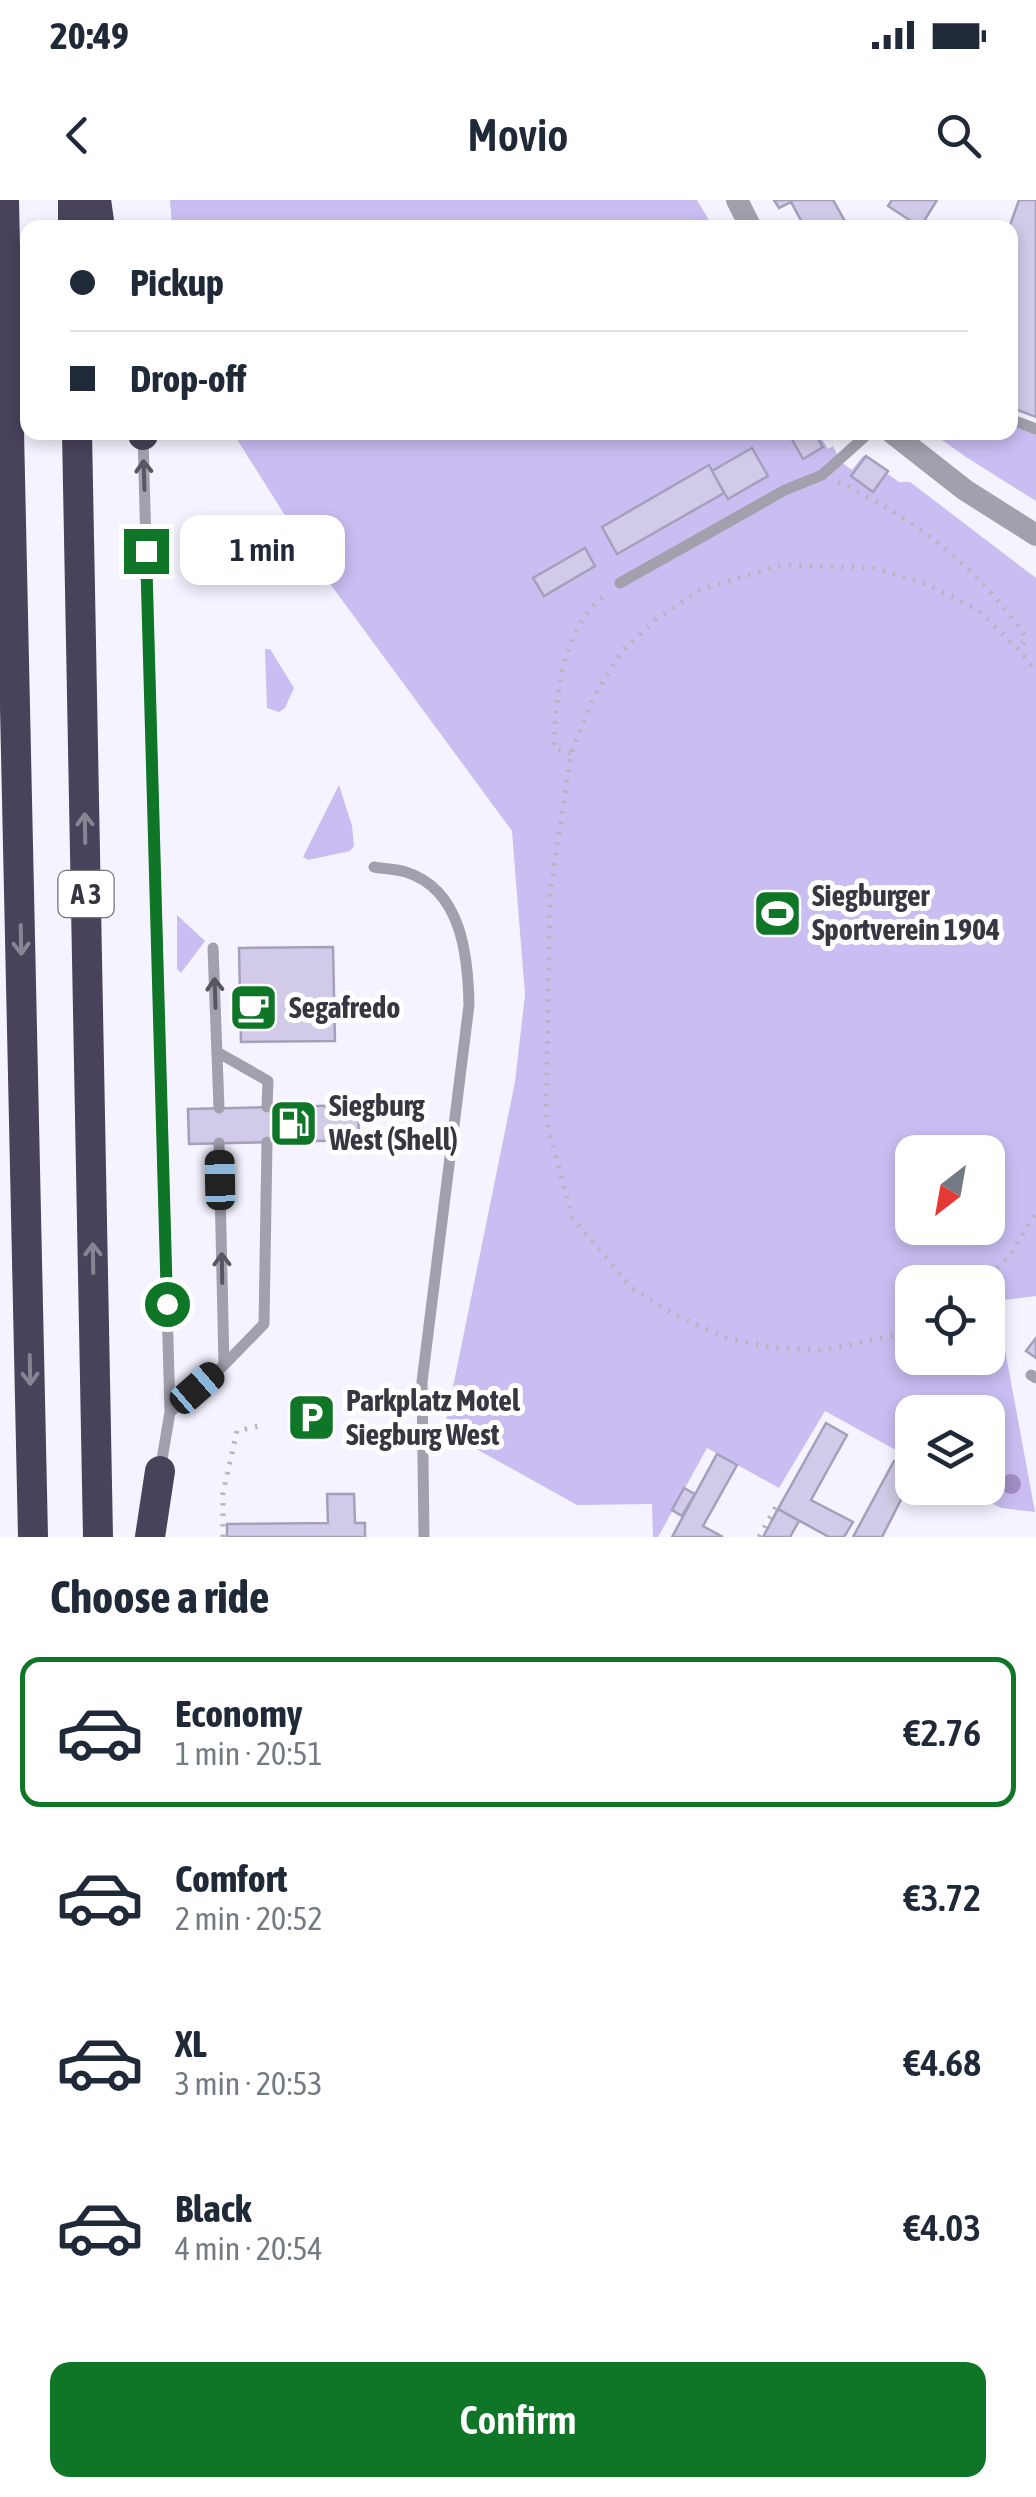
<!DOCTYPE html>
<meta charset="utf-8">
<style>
body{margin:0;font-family:"Asap Condensed",sans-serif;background:#f6f6f7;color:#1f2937;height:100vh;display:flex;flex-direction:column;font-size:38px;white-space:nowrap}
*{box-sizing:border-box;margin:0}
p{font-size:32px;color:#747a83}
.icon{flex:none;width:55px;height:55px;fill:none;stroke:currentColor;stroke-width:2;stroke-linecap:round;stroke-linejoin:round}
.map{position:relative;height:1337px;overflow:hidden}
.side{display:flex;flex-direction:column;background:#fff;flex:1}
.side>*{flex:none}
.hud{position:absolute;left:20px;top:20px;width:998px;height:220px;border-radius:20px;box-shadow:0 5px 15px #0003;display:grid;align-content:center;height:220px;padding:0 50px;background:#fff}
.needle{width:65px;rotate:211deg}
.controls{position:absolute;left:895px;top:935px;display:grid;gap:20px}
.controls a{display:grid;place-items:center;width:110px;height:110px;border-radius:20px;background:#fff;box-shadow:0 5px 15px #0003;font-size:50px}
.end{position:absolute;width:45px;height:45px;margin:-22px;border:12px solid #0f7527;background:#fff;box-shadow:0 0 0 5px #fff}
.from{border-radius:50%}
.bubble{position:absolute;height:70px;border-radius:20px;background:#fff;box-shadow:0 5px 15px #0003;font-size:32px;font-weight:600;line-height:70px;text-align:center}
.car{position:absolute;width:30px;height:60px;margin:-30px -15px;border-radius:12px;box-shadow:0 0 8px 2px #0007;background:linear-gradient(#222 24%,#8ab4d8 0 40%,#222 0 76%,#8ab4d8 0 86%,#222 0)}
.hud b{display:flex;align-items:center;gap:35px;height:95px;font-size:38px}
.hud b+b{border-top:2px solid #e0e1e3}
.hud i{width:25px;height:25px;background:#1f2937}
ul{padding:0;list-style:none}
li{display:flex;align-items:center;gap:30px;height:150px;margin:0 20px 15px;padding:0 30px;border:5px solid transparent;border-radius:20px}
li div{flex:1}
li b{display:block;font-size:38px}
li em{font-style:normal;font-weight:600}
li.active{border-color:#0f7527}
li>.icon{width:90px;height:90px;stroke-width:1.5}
h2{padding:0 50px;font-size:45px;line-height:120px}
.cta{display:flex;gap:20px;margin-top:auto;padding:20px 50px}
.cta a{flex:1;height:115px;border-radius:20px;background:#0f7527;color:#fff;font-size:40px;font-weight:600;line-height:115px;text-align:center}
.status{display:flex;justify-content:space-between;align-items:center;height:70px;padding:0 50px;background:#fff;direction:ltr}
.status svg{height:28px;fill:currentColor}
header{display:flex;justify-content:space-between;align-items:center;height:130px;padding:0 50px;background:#fff;font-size:45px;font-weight:600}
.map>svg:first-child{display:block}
.green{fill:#cabdf2;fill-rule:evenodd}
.building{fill:#d1cae8;stroke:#a59fbb;stroke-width:2.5}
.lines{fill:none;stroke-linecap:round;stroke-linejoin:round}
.path{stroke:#b7b5c0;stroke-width:5;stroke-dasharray:2.5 8;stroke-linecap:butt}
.service{stroke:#a3a0ad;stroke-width:11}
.minor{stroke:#a3a0ad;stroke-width:22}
.motorway{stroke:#48425b;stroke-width:30}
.tree{fill:#a08fc3}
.oneway{stroke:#595661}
.oneway2{stroke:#888494}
.route{stroke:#0f7527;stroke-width:12}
.labels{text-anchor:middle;stroke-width:10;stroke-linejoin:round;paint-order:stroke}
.shield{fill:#fff;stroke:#74727a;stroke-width:2.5}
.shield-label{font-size:28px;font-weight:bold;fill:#393641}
.poi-label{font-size:30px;font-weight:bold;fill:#393641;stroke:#fff;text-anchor:start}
</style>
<div class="status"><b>20:49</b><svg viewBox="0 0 49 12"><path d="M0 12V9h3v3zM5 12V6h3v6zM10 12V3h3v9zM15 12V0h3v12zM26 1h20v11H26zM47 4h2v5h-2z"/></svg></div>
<header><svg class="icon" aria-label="back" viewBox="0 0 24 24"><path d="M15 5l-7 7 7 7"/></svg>Movio<svg class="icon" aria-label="search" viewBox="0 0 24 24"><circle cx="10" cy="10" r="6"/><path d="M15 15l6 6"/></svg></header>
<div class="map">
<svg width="1036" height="1337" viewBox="0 0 1036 1337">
<rect width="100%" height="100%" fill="#f5f3ff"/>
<!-- green -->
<path class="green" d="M170,0H697L713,27H172Z
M1010,218L1036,227V301L966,257L932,233L1010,232Z
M233,233H818L828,249L833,246L841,262L852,270L863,256L899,282H910L1036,378V1096L996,1101L1035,1312L1001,1308L964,1288H988V1212H912V1259L825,1211L779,1288L707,1248L658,1337H653L652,1304L577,1305L444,1231L515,882L525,795L512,631L317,366ZM912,952H988V1028H912ZM912,1082H988V1158H912Z
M265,449H270L294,488L285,508L279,512L267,508Z
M339,585L352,626L354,646L350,651L308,660L303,657Z
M177,715L205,741L181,773L177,769Z"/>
<!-- building -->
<path class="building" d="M774,0H833L846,23L837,28H805L791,2L779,8Z
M892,0H937L921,26L924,28H906L911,21L888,6Z
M1019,0H1036V217L1010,207L1009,28Z
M791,232H814L823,247L803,259L789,234Z
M752,248L768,276L728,299L712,271Z
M866,256L888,271L873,292L851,276Z
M709,265L724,293L617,354L602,327Z
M585,348L595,366L544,396L533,378Z
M333,747L335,841L241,842L239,748Z
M358,905L359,940L189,944L188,909Z
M1036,1138V1158L1026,1151Z
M826,1223L847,1235L811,1300L853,1322L844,1337H829L778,1309Z
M717,1254L737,1265L703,1326L723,1337H672Z
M894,1261L912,1271V1278L882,1337H853Z
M684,1288L695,1294L682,1316L672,1310Z
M327,1294H354L355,1323H365V1337H227V1324L328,1323Z
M778,1309L799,1321L790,1337H763Z"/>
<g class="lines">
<!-- path -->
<path class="path" d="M838,282C913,316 979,369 1026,437L1020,451
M571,553L554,548C556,493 561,429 607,393
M981,1082L1009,1057L1036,1012
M912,1127L889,1137L823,1150L776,1148L729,1139L677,1116L632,1088L572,1018L546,919L550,694L571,553L593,499L620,453L655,420L700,390L781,365L874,368L929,385L979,411L1020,451L1036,472
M223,1337V1293L237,1231L263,1225
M759,1337L779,1301"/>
<!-- service -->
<path class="service" d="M1010,219L1036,229
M143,237L170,1212
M620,383L785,290L822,275L870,232
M374,667C384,669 396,669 406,672C462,690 468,756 469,805L422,1182L424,1337
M213,748L219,908
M217,852L268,881L267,907
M219,943L224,1165
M1031,1175L1036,1178
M160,1271L170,1212L224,1165L264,1124L267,942"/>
<!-- minor -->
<path class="minor" d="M737,0L751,28
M891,232L965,290L1036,335"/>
<!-- motorway -->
<path class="motorway" d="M4,0L33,1337
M73,0V28
M96,0L100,28
M77,232L98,1337
M142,232L143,235
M150,1337L160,1271"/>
</g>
<!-- trees -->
<circle class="tree" cx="1011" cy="1284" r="10"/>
<!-- one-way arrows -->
<defs><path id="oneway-shaft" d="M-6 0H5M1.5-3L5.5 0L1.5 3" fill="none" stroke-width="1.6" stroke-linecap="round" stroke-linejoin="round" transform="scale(2.5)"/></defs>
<g class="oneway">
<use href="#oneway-shaft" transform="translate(144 275) rotate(-92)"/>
<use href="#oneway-shaft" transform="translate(215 793) rotate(-92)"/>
<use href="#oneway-shaft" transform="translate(222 1068) rotate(-91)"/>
</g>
<g class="oneway2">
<use href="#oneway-shaft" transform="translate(85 628) rotate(-91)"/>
<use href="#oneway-shaft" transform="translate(21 740) rotate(89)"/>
<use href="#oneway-shaft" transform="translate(93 1058) rotate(-91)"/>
<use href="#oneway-shaft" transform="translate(30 1170) rotate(89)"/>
</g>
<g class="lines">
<!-- route -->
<path class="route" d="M146,351L167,1104"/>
</g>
<!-- icons -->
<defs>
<symbol id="stadium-square" viewBox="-11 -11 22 22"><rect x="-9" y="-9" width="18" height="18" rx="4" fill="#0f7527" stroke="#fff"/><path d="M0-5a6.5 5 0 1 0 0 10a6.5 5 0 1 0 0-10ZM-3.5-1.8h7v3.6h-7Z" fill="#fff"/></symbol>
<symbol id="cafe-square" viewBox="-11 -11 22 22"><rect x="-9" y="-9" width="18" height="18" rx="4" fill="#0f7527" stroke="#fff"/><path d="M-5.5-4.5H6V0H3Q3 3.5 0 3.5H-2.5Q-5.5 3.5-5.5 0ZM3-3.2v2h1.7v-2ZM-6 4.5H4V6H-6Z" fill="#fff"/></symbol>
<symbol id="fuel-square" viewBox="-11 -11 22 22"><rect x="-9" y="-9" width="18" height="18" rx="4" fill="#0f7527" stroke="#fff"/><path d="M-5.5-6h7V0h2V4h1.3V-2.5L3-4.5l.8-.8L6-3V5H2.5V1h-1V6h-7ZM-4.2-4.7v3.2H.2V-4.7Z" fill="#fff"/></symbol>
<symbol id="parking-square" viewBox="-11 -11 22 22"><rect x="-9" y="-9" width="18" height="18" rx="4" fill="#0f7527" stroke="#fff"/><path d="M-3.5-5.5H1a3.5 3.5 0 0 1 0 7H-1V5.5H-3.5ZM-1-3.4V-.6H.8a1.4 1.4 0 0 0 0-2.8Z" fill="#fff"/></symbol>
</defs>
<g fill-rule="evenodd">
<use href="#stadium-square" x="750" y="686" width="55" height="55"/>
<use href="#cafe-square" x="226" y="780" width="55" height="55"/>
<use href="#fuel-square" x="266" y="896" width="55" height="55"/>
<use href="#parking-square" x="284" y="1190" width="55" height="55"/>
</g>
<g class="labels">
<!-- shield labels -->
<rect class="shield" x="58.5" y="671" width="55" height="46" rx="8"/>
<g class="shield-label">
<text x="86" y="704">A 3</text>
</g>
<!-- poi labels -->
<g class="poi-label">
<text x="812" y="706">Siegburger<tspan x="812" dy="34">Sportverein 1904</tspan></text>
<text x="289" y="818">Segafredo</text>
<text x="329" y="916">Siegburg<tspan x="329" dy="34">West (Shell)</tspan></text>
<text x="346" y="1211">Parkplatz Motel<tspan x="346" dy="34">Siegburg West</tspan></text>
</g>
</g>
</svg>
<div class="controls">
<a><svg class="needle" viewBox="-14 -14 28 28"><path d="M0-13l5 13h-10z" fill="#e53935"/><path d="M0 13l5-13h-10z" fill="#747a83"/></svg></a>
<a><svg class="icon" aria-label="locate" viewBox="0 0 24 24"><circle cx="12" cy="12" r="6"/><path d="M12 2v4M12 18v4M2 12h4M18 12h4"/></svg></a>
<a><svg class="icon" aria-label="layers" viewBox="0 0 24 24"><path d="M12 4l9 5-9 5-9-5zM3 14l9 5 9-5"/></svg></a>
</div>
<i class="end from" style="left:167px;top:1104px"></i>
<i class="end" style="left:146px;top:351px"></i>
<div class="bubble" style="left:180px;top:315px;width:165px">1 min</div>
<i class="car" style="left:220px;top:980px;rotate:359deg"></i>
<i class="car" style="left:197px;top:1188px;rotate:49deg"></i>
<div class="hud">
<b><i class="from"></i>Pickup</b>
<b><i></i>Drop-off</b>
</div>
</div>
<section class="side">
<h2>Choose a ride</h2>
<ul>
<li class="active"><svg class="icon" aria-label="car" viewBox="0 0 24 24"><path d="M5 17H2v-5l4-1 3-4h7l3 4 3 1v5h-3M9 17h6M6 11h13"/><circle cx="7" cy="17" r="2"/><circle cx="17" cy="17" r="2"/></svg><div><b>Economy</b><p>1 min · 20:51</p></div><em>€2.76</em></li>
<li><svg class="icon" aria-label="car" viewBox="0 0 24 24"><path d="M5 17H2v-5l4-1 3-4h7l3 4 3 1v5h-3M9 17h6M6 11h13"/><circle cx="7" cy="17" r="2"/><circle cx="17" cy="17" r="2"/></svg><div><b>Comfort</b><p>2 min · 20:52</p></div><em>€3.72</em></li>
<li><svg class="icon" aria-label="car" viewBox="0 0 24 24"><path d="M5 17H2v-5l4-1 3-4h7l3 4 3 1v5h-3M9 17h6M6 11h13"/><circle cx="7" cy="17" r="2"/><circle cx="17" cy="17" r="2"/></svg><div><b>XL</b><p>3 min · 20:53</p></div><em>€4.68</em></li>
<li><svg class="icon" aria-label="car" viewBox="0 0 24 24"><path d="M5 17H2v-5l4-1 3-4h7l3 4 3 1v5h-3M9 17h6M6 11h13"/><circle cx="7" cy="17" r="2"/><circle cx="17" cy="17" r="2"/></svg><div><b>Black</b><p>4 min · 20:54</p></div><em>€4.03</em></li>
</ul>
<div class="cta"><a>Confirm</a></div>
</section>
